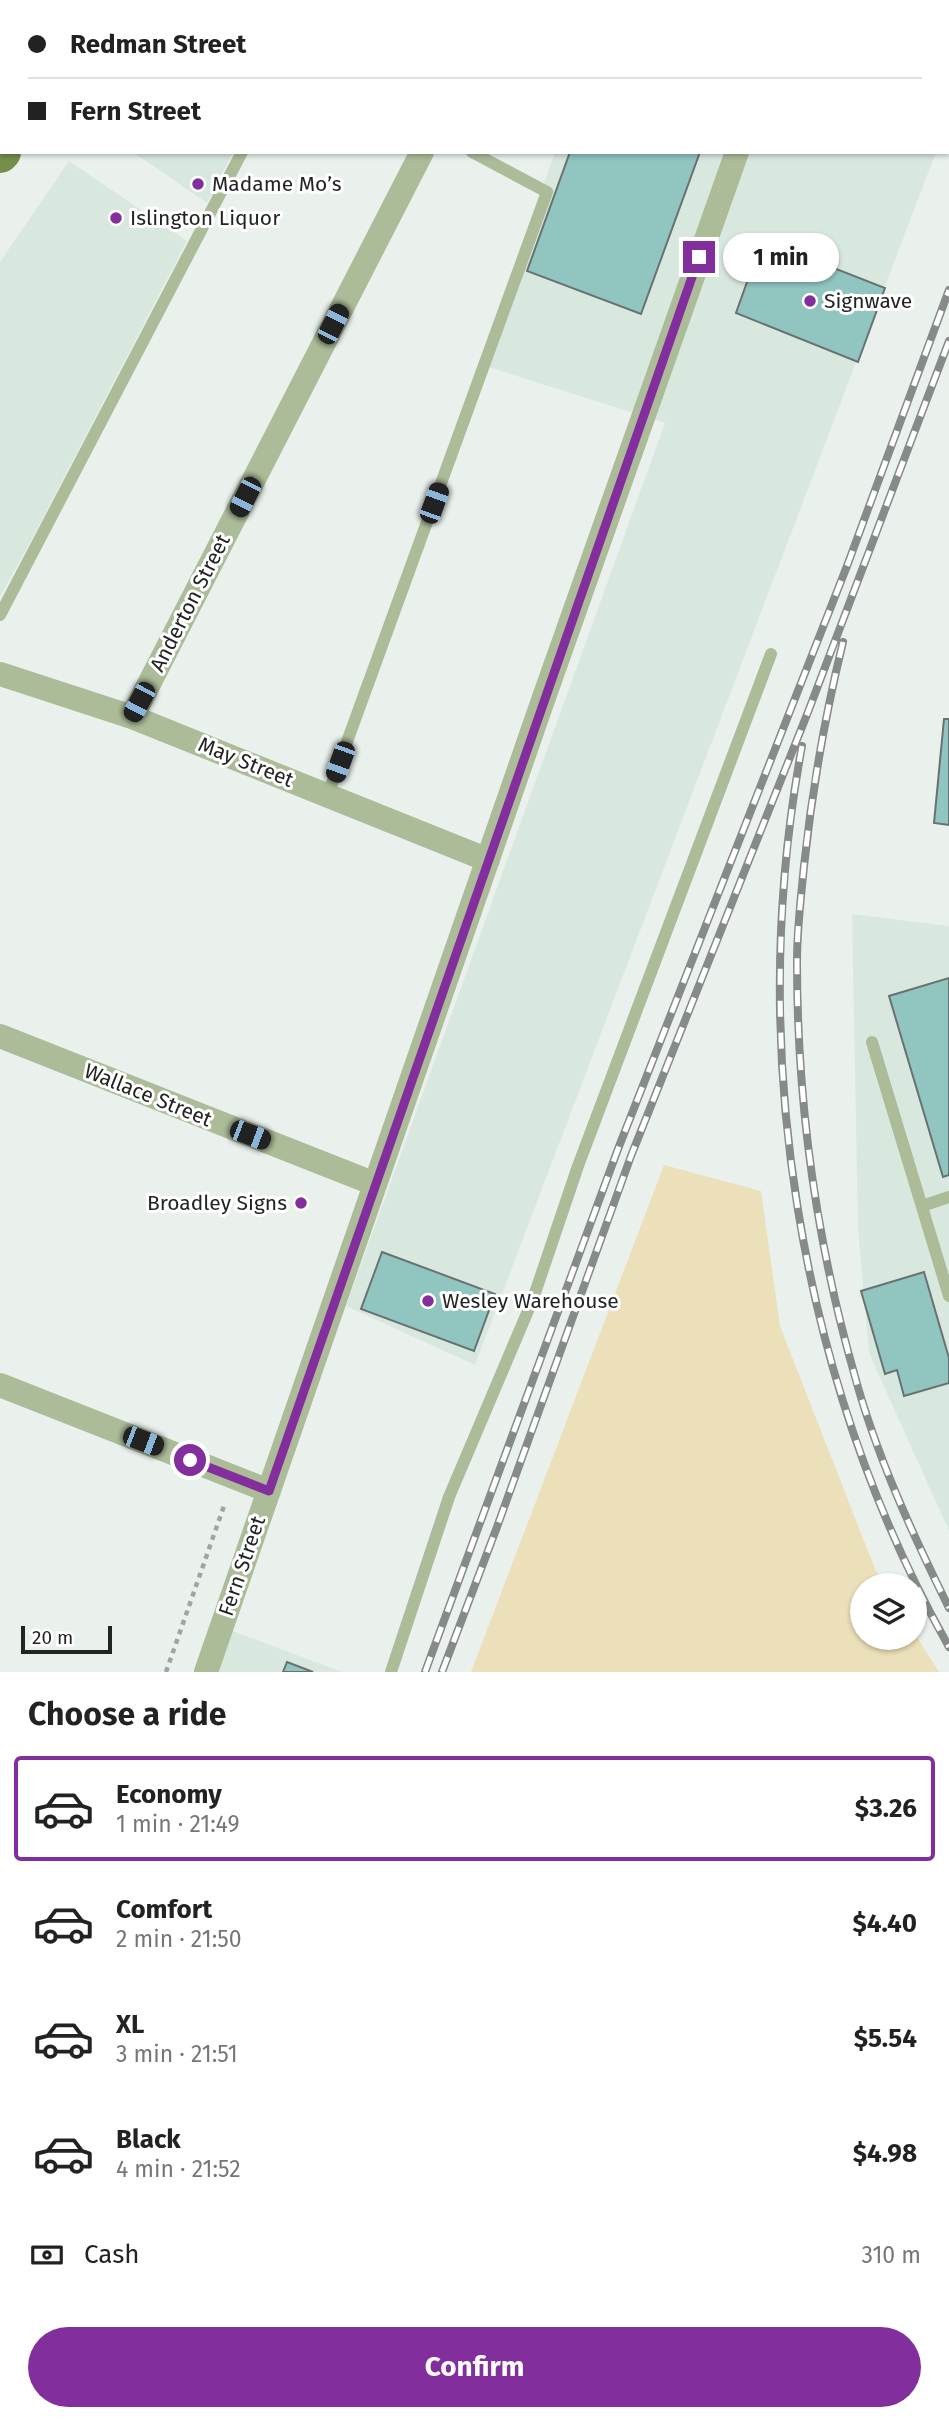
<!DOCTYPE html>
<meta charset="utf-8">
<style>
body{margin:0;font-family:"Fira Sans",sans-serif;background:#f2f2f2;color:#222;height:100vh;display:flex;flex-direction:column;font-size:26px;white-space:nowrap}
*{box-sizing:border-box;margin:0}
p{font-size:23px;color:#767676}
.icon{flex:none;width:38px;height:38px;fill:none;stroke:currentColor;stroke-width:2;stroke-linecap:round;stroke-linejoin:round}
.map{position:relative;height:1672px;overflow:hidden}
.side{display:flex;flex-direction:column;background:#fff;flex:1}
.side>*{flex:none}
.top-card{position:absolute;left:0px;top:0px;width:950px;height:154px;box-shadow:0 2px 5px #0004;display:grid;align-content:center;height:154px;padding:0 28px;background:#fff}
.buttons{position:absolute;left:850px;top:1573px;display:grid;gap:14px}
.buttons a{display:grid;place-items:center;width:77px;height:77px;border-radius:50%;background:#fff;box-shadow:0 2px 5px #0004;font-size:35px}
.scale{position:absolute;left:21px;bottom:18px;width:91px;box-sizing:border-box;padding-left:7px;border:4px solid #222423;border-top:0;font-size:19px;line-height:24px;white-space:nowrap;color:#222423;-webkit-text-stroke:5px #fff;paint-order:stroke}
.end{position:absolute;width:32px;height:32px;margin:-16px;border:9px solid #822e9c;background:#fff;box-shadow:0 0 0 4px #fff}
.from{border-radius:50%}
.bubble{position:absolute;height:49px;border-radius:24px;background:#fff;box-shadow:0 2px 5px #0004;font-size:23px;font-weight:700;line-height:49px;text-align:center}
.car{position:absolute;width:21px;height:42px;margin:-21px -10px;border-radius:9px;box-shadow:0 0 5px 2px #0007;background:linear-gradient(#222 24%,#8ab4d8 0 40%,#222 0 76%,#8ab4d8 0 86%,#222 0)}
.top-card b{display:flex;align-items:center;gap:24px;height:66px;font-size:26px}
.top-card b+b{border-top:2px solid #e0e0e0}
.top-card i{width:18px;height:18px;background:#222}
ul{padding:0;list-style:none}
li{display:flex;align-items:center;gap:21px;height:105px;margin:0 14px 10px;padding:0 14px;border:4px solid transparent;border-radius:7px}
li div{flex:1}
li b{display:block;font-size:26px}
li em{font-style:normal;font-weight:700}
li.current{border-color:#822e9c}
li>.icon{width:63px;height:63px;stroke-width:1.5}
h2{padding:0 28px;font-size:32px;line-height:84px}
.pay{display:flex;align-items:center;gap:18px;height:77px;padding:0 28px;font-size:26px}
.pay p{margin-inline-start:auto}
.primary-button{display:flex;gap:14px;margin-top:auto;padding:14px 28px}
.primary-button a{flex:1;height:80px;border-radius:42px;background:#822e9c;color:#fff;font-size:28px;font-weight:700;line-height:80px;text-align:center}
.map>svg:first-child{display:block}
.built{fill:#d9e8df}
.green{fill:#ebe0b9}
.building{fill:#90c5c0;stroke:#6a7171;stroke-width:2}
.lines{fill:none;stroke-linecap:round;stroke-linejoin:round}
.path{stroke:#a0a5a2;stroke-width:4.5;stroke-dasharray:5 5;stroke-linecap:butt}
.lane{stroke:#acbb98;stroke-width:12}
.street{stroke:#acbb98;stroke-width:24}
.primary{stroke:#758e4b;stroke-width:38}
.rail-casing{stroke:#868a88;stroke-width:8}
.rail{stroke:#fff;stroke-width:5;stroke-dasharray:16;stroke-linecap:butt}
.route{stroke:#822e9c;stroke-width:9}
.poi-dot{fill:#822e9c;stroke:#fff;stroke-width:2.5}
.labels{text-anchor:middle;stroke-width:6;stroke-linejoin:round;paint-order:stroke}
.poi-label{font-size:21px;fill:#222423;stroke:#fff;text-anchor:start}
.street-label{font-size:21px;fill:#222423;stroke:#fff}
</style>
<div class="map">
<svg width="949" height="1672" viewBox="0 0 949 1672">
<rect width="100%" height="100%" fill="#eaf1ed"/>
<!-- built -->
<path class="built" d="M133,152H233L207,203Z
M555,152H936L475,1365L346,1306L665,423L479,364Z
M69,161L187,241L33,537L0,597V262Z
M852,914L949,926V1531L869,1353L858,1229Z
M230,1630L342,1672H214Z"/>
<!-- green -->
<path class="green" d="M664,1165L761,1191L780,1326L875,1569L885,1585L863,1586V1638H915V1634L939,1672H471Z"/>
<!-- building -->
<path class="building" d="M846,0H949V90L948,2H845Z
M570,152H700L641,314L527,271Z
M762,240L885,288L858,362L736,313Z
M944,719H949V825L934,823Z
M949,978V1175L943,1177L889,996Z
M382,1252L495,1294L474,1351L361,1309Z
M924,1272L949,1358V1383L904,1396L897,1370L885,1374L861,1291Z
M287,1662L313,1672H283Z"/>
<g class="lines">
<!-- path -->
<path class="path" d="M166,1672L225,1503"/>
<!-- lane -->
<path class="lane" d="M0,615L242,152
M328,794L547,192L472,152
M872,1042L949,1296
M922,1206L949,1197
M391,1672L449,1497L533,1299L578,1166L771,654"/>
<!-- street -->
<path class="street" d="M453,0L458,2
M792,2V0
M0,674L132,717L488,860
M132,717L422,152
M0,1036L375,1184
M0,1385L269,1491
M206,1672L542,703L737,152"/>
<!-- primary -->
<path class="primary" d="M104,2L106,0
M0,154L2,152"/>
<defs>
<path id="rail" d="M843,642C825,716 812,790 804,866C801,897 797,929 797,961C797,1100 816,1240 854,1373C876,1455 912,1533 949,1608
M802,746C746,1048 798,1379 949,1647
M425,1672L618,1149L847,566L949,290
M442,1672L497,1527L631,1156L808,712L949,341"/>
</defs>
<!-- rail casing -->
<use href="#rail" class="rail-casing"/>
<!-- rail -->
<use href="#rail" class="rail"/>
</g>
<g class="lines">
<!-- route -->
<path class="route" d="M190,1460L269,1491L699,257"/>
</g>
<!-- markers -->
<g class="poi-dot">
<circle cx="198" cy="184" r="7"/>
<circle cx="116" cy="218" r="7"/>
<circle cx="810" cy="301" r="7"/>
<circle cx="301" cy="1203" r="7"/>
<circle cx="428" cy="1301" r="7"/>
</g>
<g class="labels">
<!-- poi labels -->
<g class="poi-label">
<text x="212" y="191">Madame Mo’s</text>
<text x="130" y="225">Islington Liquor</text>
<text x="824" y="308">Signwave</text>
<text x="287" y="1210" text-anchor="end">Broadley Signs</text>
<text x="442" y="1308">Wesley Warehouse</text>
</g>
<!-- street labels -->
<g class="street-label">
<text transform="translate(190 603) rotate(-63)" y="7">Anderton Street</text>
<text transform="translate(246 762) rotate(22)" y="7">May Street</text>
<text transform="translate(148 1095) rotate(22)" y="7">Wallace Street</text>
<text transform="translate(242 1566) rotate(-71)" y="7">Fern Street</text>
</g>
</g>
</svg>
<div class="buttons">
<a><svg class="icon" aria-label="layers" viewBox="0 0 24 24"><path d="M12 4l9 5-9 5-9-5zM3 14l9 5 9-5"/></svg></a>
</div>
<div class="scale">20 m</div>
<i class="end from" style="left:190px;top:1460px"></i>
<i class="end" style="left:699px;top:257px"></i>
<div class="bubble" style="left:723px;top:233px;width:116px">1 min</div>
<i class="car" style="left:333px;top:324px;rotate:27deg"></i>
<i class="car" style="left:245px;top:497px;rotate:207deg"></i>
<i class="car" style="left:434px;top:503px;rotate:20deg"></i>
<i class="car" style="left:139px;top:702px;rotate:208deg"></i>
<i class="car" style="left:340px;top:762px;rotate:200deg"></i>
<i class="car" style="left:250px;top:1135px;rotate:111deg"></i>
<i class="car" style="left:143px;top:1441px;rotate:111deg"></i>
<div class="top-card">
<b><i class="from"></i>Redman Street</b>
<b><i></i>Fern Street</b>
</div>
</div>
<section class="side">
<h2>Choose a ride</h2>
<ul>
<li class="current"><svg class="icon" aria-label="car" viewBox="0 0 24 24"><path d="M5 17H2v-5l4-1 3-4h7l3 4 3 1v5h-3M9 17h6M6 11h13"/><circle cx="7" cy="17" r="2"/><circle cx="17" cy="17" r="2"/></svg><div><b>Economy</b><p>1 min · 21:49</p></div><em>$3.26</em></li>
<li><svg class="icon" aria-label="car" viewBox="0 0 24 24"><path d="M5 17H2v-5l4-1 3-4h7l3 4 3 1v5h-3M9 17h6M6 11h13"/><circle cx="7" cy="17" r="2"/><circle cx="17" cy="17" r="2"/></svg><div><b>Comfort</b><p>2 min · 21:50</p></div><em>$4.40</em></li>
<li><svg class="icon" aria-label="car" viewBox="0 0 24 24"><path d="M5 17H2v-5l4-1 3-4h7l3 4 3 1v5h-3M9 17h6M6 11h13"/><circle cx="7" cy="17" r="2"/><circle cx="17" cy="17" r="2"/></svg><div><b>XL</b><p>3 min · 21:51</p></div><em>$5.54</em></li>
<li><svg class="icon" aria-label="car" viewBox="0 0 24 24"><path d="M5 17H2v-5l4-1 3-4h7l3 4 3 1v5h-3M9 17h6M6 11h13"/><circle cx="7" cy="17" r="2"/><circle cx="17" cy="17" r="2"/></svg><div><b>Black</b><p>4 min · 21:52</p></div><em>$4.98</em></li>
</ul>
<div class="pay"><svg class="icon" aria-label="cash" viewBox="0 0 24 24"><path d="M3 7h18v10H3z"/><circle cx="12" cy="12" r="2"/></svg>Cash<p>310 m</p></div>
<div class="primary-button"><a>Confirm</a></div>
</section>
